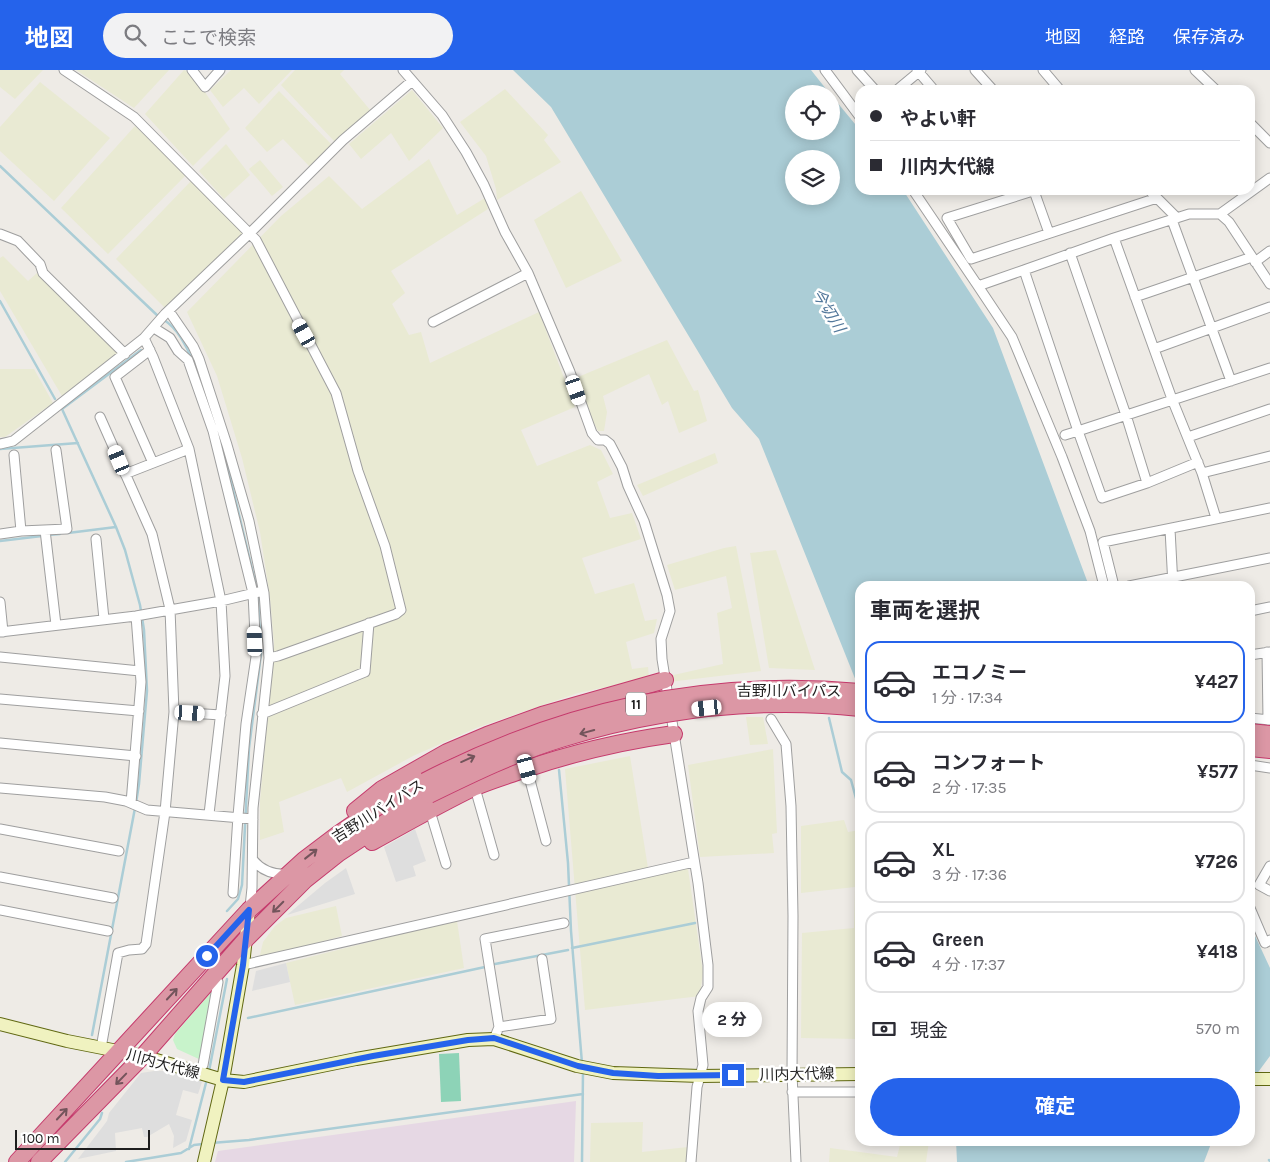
<!DOCTYPE html>
<html lang="ja">
<meta charset="utf-8">
<style>
body{margin:0;font-family:Karla,"Noto Sans JP",sans-serif;background:#f2f2f3;color:#2b2b33;height:100vh;display:flex;flex-direction:column;font-size:19px;white-space:nowrap}
*{box-sizing:border-box;margin:0}
p{font-size:16px;color:#7c7c81}
.icon{flex:none;width:28px;height:28px;fill:none;stroke:currentColor;stroke-width:2;stroke-linecap:round;stroke-linejoin:round}
.map{position:relative;flex:1;overflow:hidden}
.drawer{position:absolute;left:855px;top:511px;width:400px;height:565px;display:flex;flex-direction:column;background:#fff;border-radius:15px;box-shadow:0 2px 12px #0003}
.drawer>*{flex:none}
.hud{position:absolute;left:855px;top:15px;width:400px;height:110px;border-radius:15px;box-shadow:0 2px 12px #0003;display:grid;align-content:center;height:110px;padding:0 15px;background:#fff}
.controls{position:absolute;left:785px;top:15px;display:grid;gap:10px}
.controls a{display:grid;place-items:center;width:55px;height:55px;border-radius:50%;background:#fff;box-shadow:0 2px 12px #0003;font-size:25px}
.scale{position:absolute;left:15px;bottom:12px;width:135px;box-sizing:border-box;padding-left:5px;border:2px solid #1e1e1e;border-top:0;font-size:14px;line-height:18px;white-space:nowrap;color:#1e1e1e;-webkit-text-stroke:4px #fff;paint-order:stroke}
.end{position:absolute;width:22px;height:22px;margin:-11px;border:6px solid #2563eb;background:#fff;box-shadow:0 0 0 2px #fff}
.from{border-radius:50%}
.bubble{position:absolute;height:35px;border-radius:18px;background:#fff;box-shadow:0 2px 12px #0003;font-size:16px;font-weight:700;line-height:35px;text-align:center}
.car{position:absolute;width:15px;height:30px;margin:-15px -8px;border-radius:6px;box-shadow:0 0 4px 1px #0007;background:linear-gradient(#fff 24%,#345 0 40%,#fff 0 76%,#345 0 86%,#fff 0)}
.hud b{display:flex;align-items:center;gap:18px;height:48px;font-size:19px}
.hud b+b{border-top:1px solid #e1e1e2}
.hud i{width:12px;height:12px;background:#2b2b33}
ul{padding:0;list-style:none}
li{display:flex;align-items:center;gap:15px;height:82px;margin:0 10px 8px;padding:0 5px;border:2px solid #e1e1e2;border-radius:15px}
li div{flex:1}
li b{display:block;font-size:19px}
li em{font-style:normal;font-weight:700}
li.on{border-color:#2563eb}
li>.icon{width:45px;height:45px;stroke-width:1.5}
h2{padding:0 15px;font-size:22px;line-height:60px}
.pay{display:flex;align-items:center;gap:12px;height:55px;padding:0 15px;font-size:19px}
.pay p{margin-inline-start:auto}
.action{display:flex;gap:10px;margin-top:auto;padding:10px 15px}
.action a{flex:1;height:58px;border-radius:30px;background:#2563eb;color:#fff;font-size:20px;font-weight:700;line-height:58px;text-align:center}
header{display:flex;align-items:center;gap:30px;box-sizing:border-box;height:70px;padding:0 25px;background:#2563eb;color:#fff}
header strong{font-size:24px}
nav{display:flex;gap:28px;margin-inline-start:auto;font-size:18px}
.search{width:350px;height:45px;background:#f2f2f3;display:flex;align-items:center;gap:12px;box-sizing:border-box;padding:0 18px;border-radius:28px;color:#7c7c81;font-size:19px}
.map>svg:first-child{display:block}
.industrial{fill:#e6d8e4}
.farmland{fill:#e9ead3}
.park{fill:#c8f3cb}
.pitch{fill:#8dd3b7}
.parking{fill:#dedede}
.water{fill:#abcdd6;fill-rule:evenodd}
.lines{fill:none;stroke-linecap:round;stroke-linejoin:round}
.stream{stroke:#abcdd6;stroke-width:2.5}
.street-casing{stroke:#9f9f9f;stroke-width:11}
.secondary-casing{stroke:#606812;stroke-width:14}
.highway-casing{stroke:#c53a6c;stroke-width:18}
.street{stroke:#fff;stroke-width:9}
.secondary{stroke:#f0f2c0;stroke-width:12}
.highway{stroke:#dc97a5;stroke-width:16}
.highway-bridge-casing{stroke:#c53a6c;stroke-width:18;stroke-linecap:butt}
.highway-bridge{stroke:#dc97a5;stroke-width:16}
.oneway{stroke:#73545b}
.route{stroke:#2563eb;stroke-width:6}
.labels{text-anchor:middle;stroke-width:5;stroke-linejoin:round;paint-order:stroke}
.shield{fill:#fff;stroke:#626262;stroke-width:1}
.shield-label{font-size:14px;font-weight:bold;fill:#1e1e1e}
.street-label{font-size:15px;fill:#1e1e1e;stroke:#fff}
.water-label{font-size:16px;font-style:italic;fill:#53789b;stroke:#fff}
</style>
<header>
<strong>地図</strong>
<div class="search"><svg class="icon" aria-label="search" viewBox="0 0 24 24"><circle cx="10" cy="10" r="6"/><path d="M15 15l6 6"/></svg>ここで検索</div>
<nav><a>地図</a><a>経路</a><a>保存済み</a></nav>
</header>
<div class="map">
<svg width="1270" height="1092" viewBox="0 0 1270 1092">
<rect width="100%" height="100%" fill="#eeebe6"/>
<!-- industrial -->
<path class="industrial" d="M576,1031L574,1092H215L218,1081Z"/>
<!-- farmland -->
<path class="farmland" d="M0,0H43L15,29L0,17Z
M76,0H169L134,38Z
M184,0L192,3L230,59L193,96L145,44Z
M231,0H292L259,34L244,18L223,37L210,20Z
M295,0H344L340,4L371,41L335,72L281,15Z
M40,12L110,68L54,131L0,81V57Z
M505,19L548,65L544,70L561,92L497,130L496,119L486,86L460,52Z
M412,20L443,58L409,91L391,63L361,89L349,74Z
M279,21L333,76L310,97L283,69L267,82L245,58Z
M135,56L187,104L108,184L61,138Z
M226,74L250,105L224,129L199,101Z
M429,89L457,145L485,128L488,139L391,201L405,223L392,234L409,265L421,262L430,293L539,242L575,337L521,360L537,396L590,375L601,380L613,404L597,412L610,448L632,443L641,469L582,488L595,524L634,513L645,551L657,549L654,563L626,572L632,599L648,597L649,608L578,623L476,658L413,686L347,722L341,708L279,732L284,762L260,770V731L274,574L270,528L260,462L242,388L217,306L187,242L281,146L329,106L362,139Z
M260,90L283,117L272,126L249,99Z
M191,111L244,163L166,239L116,189Z
M581,121L622,191L566,218L534,150Z
M3,186L28,211L37,203L119,283L62,326L0,221V188Z
M667,270L694,321L698,320L707,351L679,363L668,331L662,335L649,304L603,326L607,342L604,361H598L592,349L578,307Z
M0,299H34L53,333L5,367H0Z
M715,383L718,393L643,426L637,415Z
M736,476L761,601L669,612V606L723,594L717,543L732,538L726,506L675,520L667,495L724,478Z
M776,480L815,600L769,598L750,483Z
M746,647H763L768,674L750,675Z
M773,679L777,763L772,764L774,783L700,787L688,695Z
M630,686L648,798L687,792L703,902L700,926L585,940L565,699Z
M844,750L848,762L860,760V969L801,968L802,863L854,858L855,817L801,823V756Z
M336,836L342,866L259,889L263,872L275,856L286,848Z
M457,851L464,898L295,935L286,893L417,860Z
M643,1052L642,1082L688,1077V1092H590L591,1053Z
M901,1071H929L926,1092H829L830,1078L897,1087Z"/>
<!-- park -->
<path class="park" d="M214,919L201,990L177,979L173,970L175,964Z"/>
<!-- pitch -->
<path class="pitch" d="M459,983L461,1031L441,1032L439,984Z"/>
<!-- parking -->
<path class="parking" d="M415,759L426,791L413,796L416,806L396,812L384,777Z
M346,798L355,824L287,845L325,813Z
M286,893L290,912L252,921L256,901Z
M154,1001H169L201,1010L202,1012L198,1024L183,1020L176,1045L192,1050L186,1071L173,1078L174,1066L169,1054L147,1067H144L142,1058L115,1063L116,1081L78,1089L107,1051L109,1043L141,1003Z"/>
<!-- water -->
<path class="water" d="M513,0H811L830,24H794V61H831V25L860,60V120H903L993,258L1089,516H860V621L759,369L732,338L551,37ZM794,89H831V126H794Z
M1250,855L1270,898V986L1250,1013Z
M956,1071H1212L1204,1092H957Z"/>
<g class="lines">
<!-- stream -->
<path class="stream" d="M0,96L159,247
M0,231L55,329
M164,250C177,258 187,276 192,290
M219,366L225,386L257,520
M0,379L78,373
M68,463L116,457
M48,465L60,464
M0,471L42,466
M829,648L842,702L851,710L860,743
M559,700L568,793L571,861L582,993
M136,733L139,714L147,621L144,560L140,535L125,480L116,457L62,339L141,280
M227,841L238,829L242,815L249,678L261,584L258,526
M572,878L695,853
M495,894L568,880
M248,948L485,897
M92,965L135,738
M209,1001L227,909
M211,1073L249,1070L583,1024
M189,1079L207,1009
M1269,1090L1270,1091
M65,1092L100,1049L102,1043
M126,1092L181,1083L194,1075L203,1074
M582,1092L583,1001"/>
<defs>
<path id="street" d="M64,0L134,47L256,170L336,323L358,401L385,476L401,540L396,544L278,586L269,588
M192,0L205,17L220,0
M403,0L442,45L466,82L484,115L505,162L528,203L570,302L592,363L598,370H605L610,374L622,397L628,416L644,451L667,525L670,541L661,569L662,589L698,813L708,895V917L701,928L698,941L703,995L697,1017L691,1092
M825,0L860,47
M857,0L875,20
M917,0L934,20
M975,0L993,20
M1043,0L1060,20
M1195,0L1216,20
M897,20L921,0
M1250,53L1270,73
M913,120L978,216L1024,200
M1036,120L947,148L971,189L1157,128
M1149,120L1177,148
M1034,121L1049,163
M1220,144L1270,108
M1172,150L1231,311
M0,164L18,171L40,194L43,203L125,284
M1114,168L1172,329L1202,403L1216,448
M1070,183L1126,345L1147,413
M1255,192L1270,181
M1270,214L1229,152L1220,144H1189L1114,168L1024,200L1078,361L1270,298
M978,216L1012,267L1062,387L1090,461L1104,516
M1135,227L1252,187
M169,241L193,276L199,289L227,375L249,451L264,523L269,588L253,738L252,818L250,837
M433,252L528,203
M154,258L170,268L178,281L188,290L213,361L253,523L256,587L246,654L238,746L233,823
M144,268L153,287L189,379L221,531L225,606L209,744
M1154,279L1270,237
M150,280L115,307L153,393
M100,347L152,464L170,539L174,642
M1065,365L1078,361L1102,428L1147,413L1198,392
M1188,367L1270,339
M0,374L13,371L144,268L165,244L250,163L343,70L412,11
M14,385L21,461
M1202,403L1270,386
M125,404L189,379
M1170,459L1173,516
M45,460L56,555
M0,464L21,461L67,459L56,380
M96,469L104,549
M1114,516L1103,472L1270,438
M1129,516L1270,488
M0,532L3,562
M1250,541L1270,537
M0,562L136,546L221,531L259,522
M1267,582L1268,650
M1250,585L1270,582
M0,587L140,601
M0,629L139,641
M262,644L365,602L369,553
M1250,648L1270,650
M771,649L786,674L791,736L793,846L792,1004L796,1092
M0,673L136,686
M1250,695L1270,698
M527,699L546,771
M0,718L105,727L126,731L147,740L253,749
M475,718L494,785
M131,733L141,612L136,546
M430,741L446,794
M0,759L119,781
M253,790C262,801 273,805 288,804
M1270,796L1259,815L1270,821
M0,807L113,828
M1250,838L1265,873L1270,870
M0,840L108,861
M243,895L694,792
M499,957L551,949L542,889
M494,969L499,957L485,869L564,853
M101,978L118,883L129,880L142,879L146,874L165,742L174,642L221,645
M203,995L218,912
M792,1022H860"/>
<path id="secondary" d="M0,954L67,971L143,986L223,1010L244,1012L356,989L468,970L494,969L577,996L613,1003L700,1006L860,1004
M1250,1009H1270
M204,1092L223,1010L243,895L249,840"/>
<path id="highway" d="M1250,662L1270,664
M1250,678L1270,680
M355,741L382,719L447,682L487,665L542,645L665,610
M372,772C405,754 438,735 473,718C489,711 506,706 523,700C572,683 623,671 674,664
M17,1092L249,840L304,790L337,765L376,738L425,711
M39,1092L143,986L246,869L305,810L339,783L395,746L429,725"/>
</defs>
<!-- street casing -->
<use href="#street" class="street-casing"/>
<!-- secondary casing -->
<use href="#secondary" class="secondary-casing"/>
<!-- highway casing -->
<use href="#highway" class="highway-casing"/>
<!-- street -->
<use href="#street" class="street"/>
<!-- secondary -->
<use href="#secondary" class="secondary"/>
<!-- highway -->
<use href="#highway" class="highway"/>
<defs>
<path id="highway-bridge" d="M425,711C564,640 703,608 860,622
M429,725C472,704 515,683 561,669C658,639 759,627 860,638"/>
</defs>
<!-- highway-bridge casing -->
<use href="#highway-bridge" class="highway-bridge-casing"/>
<!-- highway-bridge -->
<use href="#highway-bridge" class="highway-bridge"/>
</g>
<!-- one-way arrows -->
<defs><path id="oneway-shaft" d="M-6 0H5M1.5-3L5.5 0L1.5 3" fill="none" stroke-width="1.6" stroke-linecap="round" stroke-linejoin="round" transform="scale(1.25)"/></defs>
<g class="oneway">
<use href="#oneway-shaft" transform="translate(587 662) rotate(165)"/>
<use href="#oneway-shaft" transform="translate(468 689) rotate(-24)"/>
<use href="#oneway-shaft" transform="translate(311 784) rotate(-38)"/>
<use href="#oneway-shaft" transform="translate(278 837) rotate(135)"/>
<use href="#oneway-shaft" transform="translate(172 924) rotate(-47)"/>
<use href="#oneway-shaft" transform="translate(121 1009) rotate(134)"/>
<use href="#oneway-shaft" transform="translate(62 1044) rotate(-47)"/>
</g>
<g class="lines">
<!-- route -->
<path class="route" d="M207,886L249,840L243,895L223,1010L244,1012L373,986L468,970L494,968L578,996L613,1003L658,1006L733,1005"/>
</g>
<g class="labels">
<!-- shield labels -->
<rect class="shield" x="626" y="622.5" width="20" height="23" rx="4"/>
<g class="shield-label">
<text x="636" y="639">11</text>
</g>
<!-- street labels -->
<g class="street-label">
<text x="789" y="626">吉野川バイパス</text>
<text transform="translate(378 741) rotate(-32)" y="5">吉野川バイパス</text>
<text transform="translate(163 994) rotate(15)" y="5">川内大代線</text>
<text transform="translate(797 1004) rotate(-1)" y="5">川内大代線</text>
</g>
<!-- water labels -->
<g class="water-label">
<text transform="translate(829 240) rotate(59)" y="6">今切川</text>
</g>
</g>
</svg>
<div class="controls">
<a><svg class="icon" aria-label="locate" viewBox="0 0 24 24"><circle cx="12" cy="12" r="6"/><path d="M12 2v4M12 18v4M2 12h4M18 12h4"/></svg></a>
<a><svg class="icon" aria-label="layers" viewBox="0 0 24 24"><path d="M12 4l9 5-9 5-9-5zM3 14l9 5 9-5"/></svg></a>
</div>
<div class="scale">100 m</div>
<i class="end from" style="left:207px;top:886px"></i>
<i class="end" style="left:733px;top:1005px"></i>
<div class="bubble" style="left:702px;top:932px;width:60px">2 分</div>
<i class="car" style="left:304px;top:263px;rotate:331deg"></i>
<i class="car" style="left:576px;top:320px;rotate:161deg"></i>
<i class="car" style="left:119px;top:390px;rotate:337deg"></i>
<i class="car" style="left:255px;top:571px;rotate:358deg"></i>
<i class="car" style="left:707px;top:638px;rotate:264deg"></i>
<i class="car" style="left:190px;top:643px;rotate:93deg"></i>
<i class="car" style="left:527px;top:699px;rotate:165deg"></i>
<div class="hud">
<b><i class="from"></i>やよい軒</b>
<b><i></i>川内大代線</b>
</div>
<section class="drawer">
<h2>車両を選択</h2>
<ul>
<li class="on"><svg class="icon" aria-label="car" viewBox="0 0 24 24"><path d="M5 17H2v-5l4-1 3-4h7l3 4 3 1v5h-3M9 17h6M6 11h13"/><circle cx="7" cy="17" r="2"/><circle cx="17" cy="17" r="2"/></svg><div><b>エコノミー</b><p>1 分 · 17:34</p></div><em>¥427</em></li>
<li><svg class="icon" aria-label="car" viewBox="0 0 24 24"><path d="M5 17H2v-5l4-1 3-4h7l3 4 3 1v5h-3M9 17h6M6 11h13"/><circle cx="7" cy="17" r="2"/><circle cx="17" cy="17" r="2"/></svg><div><b>コンフォート</b><p>2 分 · 17:35</p></div><em>¥577</em></li>
<li><svg class="icon" aria-label="car" viewBox="0 0 24 24"><path d="M5 17H2v-5l4-1 3-4h7l3 4 3 1v5h-3M9 17h6M6 11h13"/><circle cx="7" cy="17" r="2"/><circle cx="17" cy="17" r="2"/></svg><div><b>XL</b><p>3 分 · 17:36</p></div><em>¥726</em></li>
<li><svg class="icon" aria-label="car" viewBox="0 0 24 24"><path d="M5 17H2v-5l4-1 3-4h7l3 4 3 1v5h-3M9 17h6M6 11h13"/><circle cx="7" cy="17" r="2"/><circle cx="17" cy="17" r="2"/></svg><div><b>Green</b><p>4 分 · 17:37</p></div><em>¥418</em></li>
</ul>
<div class="pay"><svg class="icon" aria-label="cash" viewBox="0 0 24 24"><path d="M3 7h18v10H3z"/><circle cx="12" cy="12" r="2"/></svg>現金<p>570 m</p></div>
<div class="action"><a>確定</a></div>
</section>
</div>
